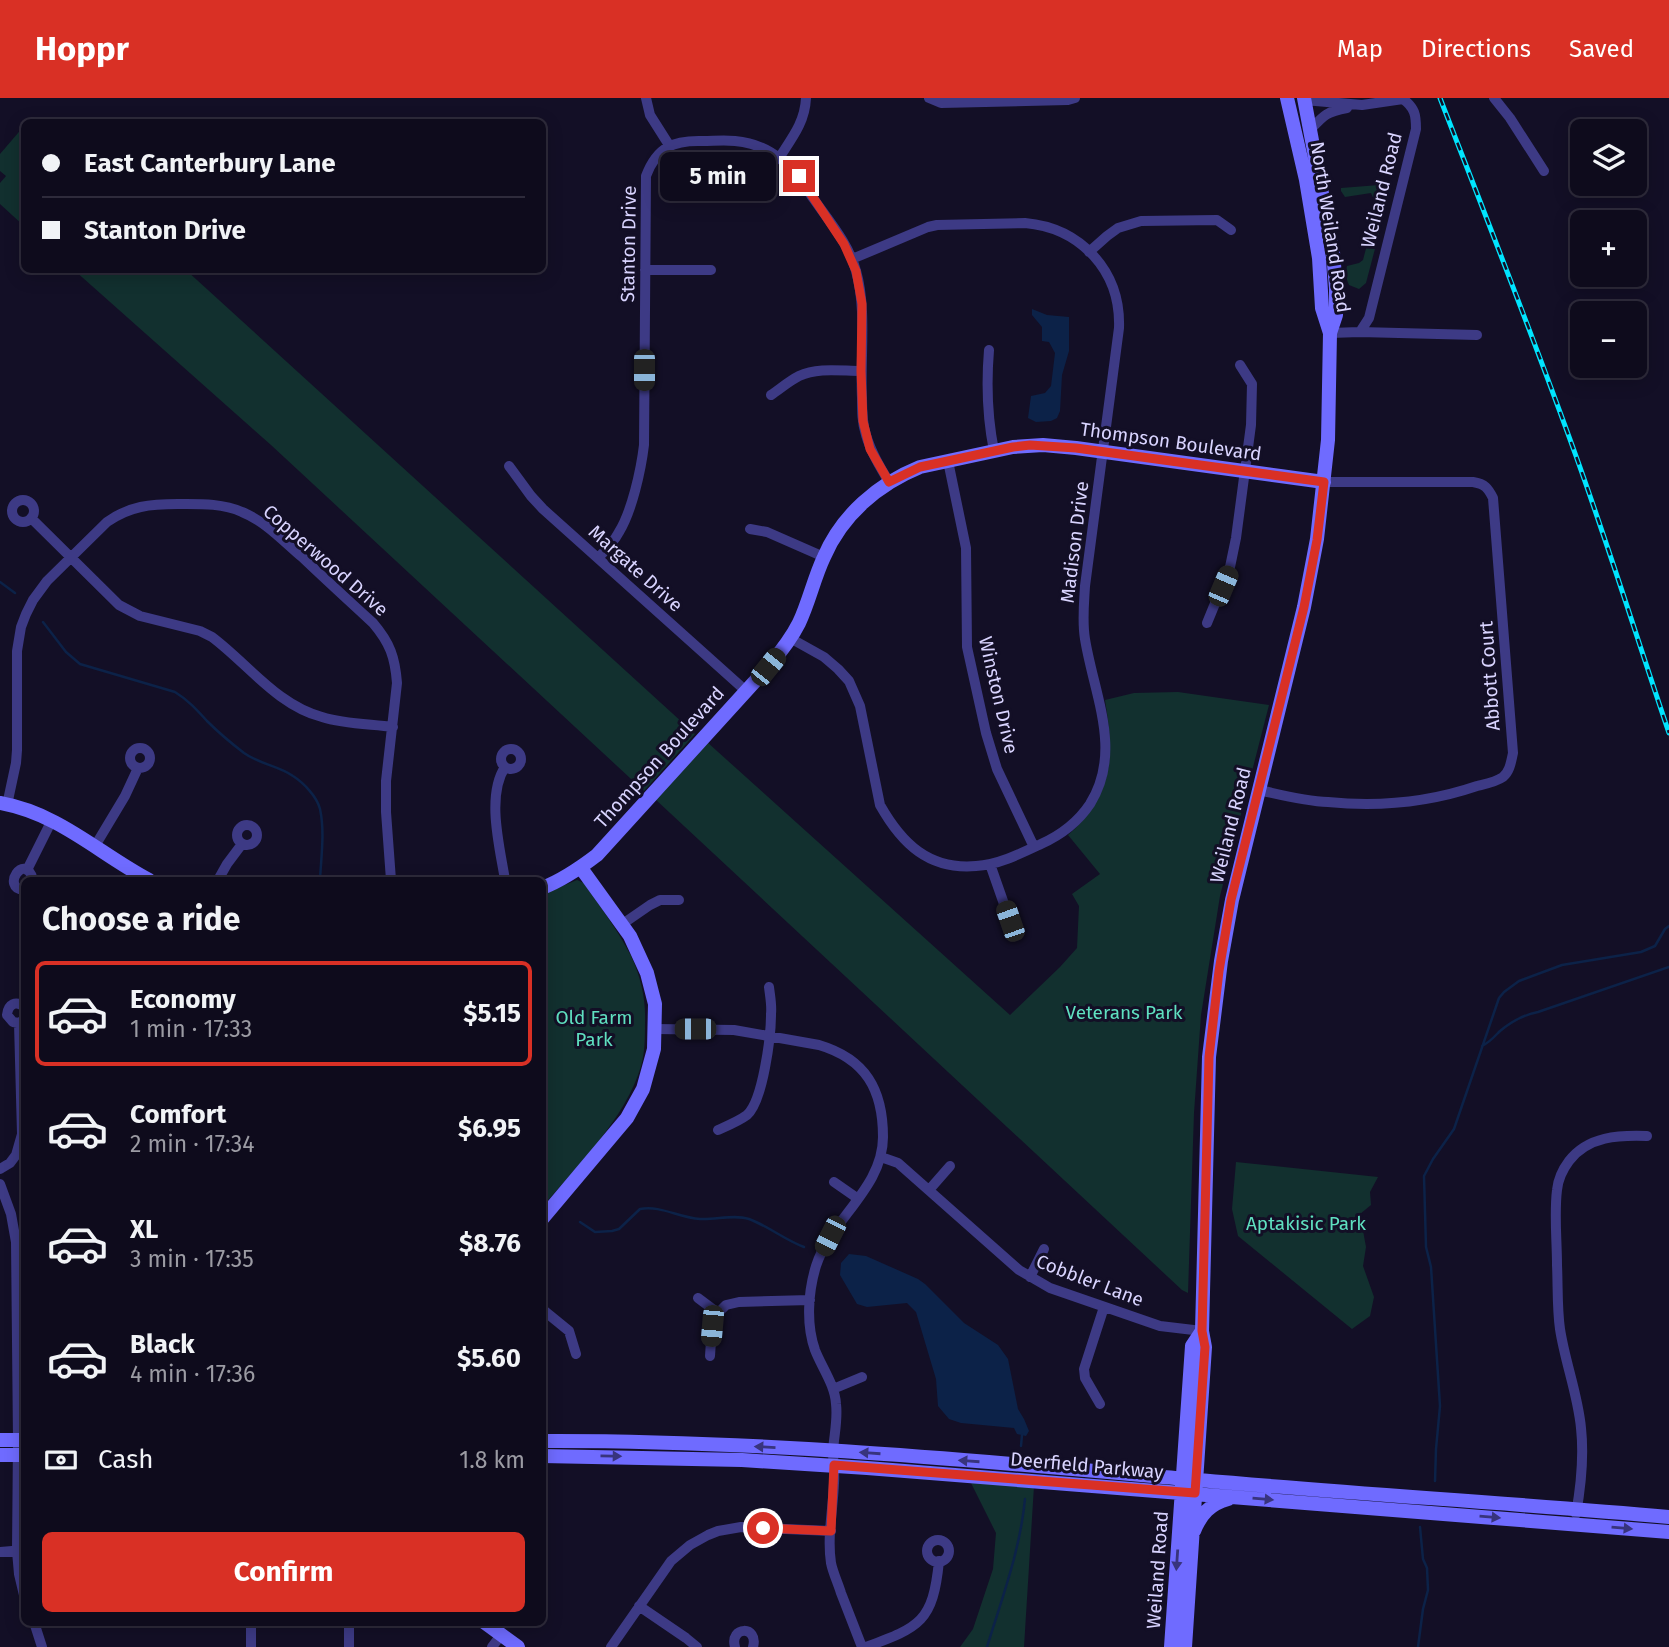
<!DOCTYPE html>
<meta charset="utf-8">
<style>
body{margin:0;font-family:"Fira Sans",sans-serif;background:#1c1929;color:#f1f3f6;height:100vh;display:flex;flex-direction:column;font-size:26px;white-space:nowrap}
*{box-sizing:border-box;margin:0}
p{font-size:23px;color:#9b9ba3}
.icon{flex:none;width:38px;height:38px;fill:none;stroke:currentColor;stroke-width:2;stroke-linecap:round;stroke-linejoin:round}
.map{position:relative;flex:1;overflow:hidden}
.side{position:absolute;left:21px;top:779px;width:525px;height:749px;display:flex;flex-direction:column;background:#0e0b1c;border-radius:10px;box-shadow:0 4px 18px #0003,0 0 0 2px #2e2b3b}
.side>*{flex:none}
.hud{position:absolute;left:21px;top:21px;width:525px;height:154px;border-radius:10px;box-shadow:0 4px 18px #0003,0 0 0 2px #2e2b3b;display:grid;align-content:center;height:154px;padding:0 21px;background:#0e0b1c}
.tools{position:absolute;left:1570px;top:21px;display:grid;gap:14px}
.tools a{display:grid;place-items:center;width:77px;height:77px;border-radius:10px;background:#0e0b1c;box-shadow:0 4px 18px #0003,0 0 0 2px #2e2b3b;font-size:35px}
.end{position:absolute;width:32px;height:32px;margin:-16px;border:9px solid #d93025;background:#fff;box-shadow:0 0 0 4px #fff}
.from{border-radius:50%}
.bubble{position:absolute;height:49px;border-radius:10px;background:#0e0b1c;box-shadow:0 4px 18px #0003,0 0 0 2px #2e2b3b;font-size:23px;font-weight:700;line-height:49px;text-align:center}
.car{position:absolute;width:21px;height:42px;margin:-21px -10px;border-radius:9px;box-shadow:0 0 5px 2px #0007;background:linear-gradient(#222 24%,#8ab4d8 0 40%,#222 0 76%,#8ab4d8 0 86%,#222 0)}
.hud b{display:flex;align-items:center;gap:24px;height:66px;font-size:26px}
.hud b+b{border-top:2px solid #2e2b3b}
.hud i{width:18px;height:18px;background:#f1f3f6}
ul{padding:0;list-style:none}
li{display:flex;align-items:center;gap:21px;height:105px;margin:0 14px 10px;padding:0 7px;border:4px solid transparent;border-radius:10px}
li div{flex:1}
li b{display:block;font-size:26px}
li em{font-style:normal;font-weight:700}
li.selected{border-color:#d93025}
li>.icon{width:63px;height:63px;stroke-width:1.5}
h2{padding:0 21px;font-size:32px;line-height:84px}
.pay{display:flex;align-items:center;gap:18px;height:77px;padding:0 21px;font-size:26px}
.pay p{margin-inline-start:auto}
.primary-button{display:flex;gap:14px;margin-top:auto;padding:14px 21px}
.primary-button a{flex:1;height:80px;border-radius:10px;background:#d93025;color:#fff;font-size:28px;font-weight:700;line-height:80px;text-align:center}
header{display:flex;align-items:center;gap:42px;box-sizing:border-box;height:98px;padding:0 35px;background:#d93025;color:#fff}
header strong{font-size:33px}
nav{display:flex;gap:38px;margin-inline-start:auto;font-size:24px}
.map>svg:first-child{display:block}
.green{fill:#12302f}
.water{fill:#0c2248}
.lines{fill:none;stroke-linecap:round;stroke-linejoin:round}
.stream{stroke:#0c2248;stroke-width:2.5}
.street{stroke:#3d3a85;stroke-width:10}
.secondary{stroke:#6f6bff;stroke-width:14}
.rail-casing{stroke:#00e5ff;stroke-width:5}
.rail{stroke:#130f26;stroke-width:2.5;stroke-dasharray:8;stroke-linecap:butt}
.oneway{fill:#38347d}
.route{stroke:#d93025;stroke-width:9}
.labels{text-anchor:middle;stroke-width:6;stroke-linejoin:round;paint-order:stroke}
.street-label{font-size:19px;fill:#d9d4ff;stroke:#130f26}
.park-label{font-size:19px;fill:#5fe0c0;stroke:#130f26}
</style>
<header>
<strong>Hoppr</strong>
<nav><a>Map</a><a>Directions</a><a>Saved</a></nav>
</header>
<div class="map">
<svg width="1669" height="1549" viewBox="0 0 1669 1549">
<rect width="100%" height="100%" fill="#130f26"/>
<!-- green -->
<path class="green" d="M24,28V128L0,106V85L6,78L0,73V56Z
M1392,86L1366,185L1359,191L1349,187C1346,180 1345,176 1347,168L1359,165L1363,162L1377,108L1371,95L1345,99L1341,93V90Z
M74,172H186L695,636L644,693L271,347Z
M1178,594L1269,607L1220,798L1201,917L1194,1015L1188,1195L1182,1192L655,701L707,644L1010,917L1060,869L1077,850L1079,808L1072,796L1100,776L1068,737C1079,728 1086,719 1093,708C1116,673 1111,640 1105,602L1134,595Z
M577,782L584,785C600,809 618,832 631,858C641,879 646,902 645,925C645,940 645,954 641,968C626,1020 577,1068 543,1108V796Z
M1236,1064L1378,1079L1370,1094L1371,1107L1360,1116L1366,1149L1363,1168L1374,1199L1370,1218L1352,1231L1238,1138L1232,1111Z
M970,1383L1034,1388L1024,1549H960L973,1531L993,1471L996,1435Z"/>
<!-- water -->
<path class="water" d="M1032,211L1047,217L1069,219V253L1062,277L1060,313L1057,320L1051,323L1036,324L1028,320L1031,298L1045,295L1051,288L1055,255L1049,244L1042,243V229L1032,217Z
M849,1156L866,1158L918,1181L925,1186L964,1225L998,1247L1008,1261L1018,1311L1024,1321L1029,1333L1026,1338L1017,1336L1014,1330L961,1325L949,1321L938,1308L936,1281L916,1214L907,1205L867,1209L857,1206L840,1177L841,1165Z"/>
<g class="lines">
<!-- stream -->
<path class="stream" d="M0,484L15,495
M43,524L66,554L80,566L175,594C188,602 197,612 207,623C219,635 231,645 244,655C259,666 279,668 293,678C304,685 317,699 320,711C325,734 321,760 320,782
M1482,948C1490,944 1494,939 1500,933C1512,923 1523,917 1538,914L1669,869
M580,1124L595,1134L612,1133L619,1131L640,1111C661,1107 679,1120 700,1121C716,1122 734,1116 749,1121C768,1128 785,1142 804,1149
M1021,1348L1022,1337
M1435,1383L1436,1351L1440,1308L1431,1169L1426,1149L1424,1078L1433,1061L1454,1031L1499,900L1504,894L1519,883L1562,867L1641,854L1655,848L1665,831L1669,828
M987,1549C1002,1500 1020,1453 1025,1401
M1418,1549L1423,1511L1428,1492L1427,1470L1423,1461L1420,1429"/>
<!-- street -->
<path class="street" d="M646,0L650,17L669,47
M929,0L941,5L1068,2L1075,0
M1494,0L1510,20L1544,73
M1304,2L1362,7L1403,1C1415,10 1416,17 1416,31L1369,220L1360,234
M1310,32C1324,17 1326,14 1347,10
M779,60C792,40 805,24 806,0
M1089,154L1107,138L1118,130L1141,123L1217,122L1231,132
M645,172H711
M1330,235L1360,234L1477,237
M989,252C986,288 987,318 994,353
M771,297C780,291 789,283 799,278C818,269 841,273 861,273
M948,363L966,450L967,549L986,635L997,671L1034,749
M509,368L531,398L543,411L746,593
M12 413a11 11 0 1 1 22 0a11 11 0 1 1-22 0Z
M31,420L119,507L140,518L200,533L212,539C248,566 277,607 322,619C344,626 370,626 393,629
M750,431L767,434L824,459
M598,460C606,452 614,444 619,434C632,413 641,372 644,347L646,78C657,49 673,42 703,43C713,43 724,42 735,43C773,46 794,71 813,100C829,123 849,146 856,173C867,211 860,260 862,300C862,313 862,325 866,337C871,354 880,369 889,384
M1207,525L1230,469L1236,440L1251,327L1252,286L1240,267
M790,540L824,559L838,571L849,583L860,608L880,707C902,746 929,772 976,768C998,767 1022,755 1041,746C1061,737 1078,724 1090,706C1123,653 1094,597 1085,541C1082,524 1084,506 1085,488L1119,230C1121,173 1081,130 1025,125L937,127L928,129L852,161
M130 660a10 10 0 1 1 20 0a10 10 0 1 1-20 0Z
M501 661a10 10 0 1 1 20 0a10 10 0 1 1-20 0Z
M1259,692C1282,697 1304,703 1328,704C1378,709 1430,704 1477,688C1485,686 1496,684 1503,679C1510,673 1511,664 1513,655L1493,400C1488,390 1485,386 1473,384H1324
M7,707L16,665L17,652V553L21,529L26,516L33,502L47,483L107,424C129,408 151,406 178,406C199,406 222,405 242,414C265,423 283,443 302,459C325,481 349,503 373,525C390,545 395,559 397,585L386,683V714L391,782
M237 737a10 10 0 1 1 20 0a10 10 0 1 1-20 0Z
M95,748L125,698L138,670
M990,766L1010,823
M27,772L52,722
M218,782L227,766L242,746
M505,782C500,750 486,698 505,669
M24,792C0,791 25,752 33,782
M621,827L650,807L660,802H679
M24,922L19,925L13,924L7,917C8,906 16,902 24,909
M655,931L734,932L819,947C866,961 883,992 883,1039C883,1090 831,1121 816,1168C808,1194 806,1227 815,1252C822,1270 835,1287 836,1306C838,1322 834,1337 833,1353C833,1364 835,1375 834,1385C833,1411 827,1439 831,1465C833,1475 838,1485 841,1495C848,1513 855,1531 862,1549
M718,1032C727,1028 739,1023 747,1017C763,1003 771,938 771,916C772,907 770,898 769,889
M881,1059L898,1065L1019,1172L1050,1190L1160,1228L1202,1233
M0,1071L10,1065L16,1057L22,1036L19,925
M834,1084L857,1100
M0,1086L11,1116L16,1144L18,1342L17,1453L19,1476L24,1497
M929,1092L950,1068
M1030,1179L1044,1151
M698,1200L718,1215
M542,1211L569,1233L576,1256
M710,1258L712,1228L718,1215L726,1207L739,1204L810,1202
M833,1291L862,1279
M1100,1306L1085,1280L1084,1271L1104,1209
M1576,1416C1581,1388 1584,1358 1581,1330C1578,1297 1565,1264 1560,1231C1557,1210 1558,1188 1557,1167C1557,1143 1554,1116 1557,1092C1558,1082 1563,1071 1569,1063C1588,1038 1619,1037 1647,1038
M927 1453a11 11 0 1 1 22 0a11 11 0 1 1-22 0Z
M0,1454L24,1452
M639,1508L686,1540L697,1549
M34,1524L42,1549
M251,1549V1524
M349,1549V1524
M492,1549L501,1537
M611,1549L671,1463L690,1447L708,1437L718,1433L741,1429L831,1433
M735,1549C729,1528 759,1527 753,1549
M866,1549C920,1529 933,1524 939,1463"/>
<!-- secondary -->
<path class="secondary" d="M1304,0L1333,154L1336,190V217L1330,235
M0,705C60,716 98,755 149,782
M542,790C563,782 580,770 597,757L768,569C780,555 791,541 799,525C809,504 814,480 824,459C842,417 878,386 920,369L1013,349L1043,347L1076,350L1324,384
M542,1121L627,1020L643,991L654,951L655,906L647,875L630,838L581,770
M0,1342H24
M542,1343C762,1342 981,1363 1199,1382C1356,1396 1513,1405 1669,1419
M0,1357H24
M542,1358L742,1362L867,1370L1669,1434
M1194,1433C1201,1416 1210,1406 1228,1401
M484,1524L518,1549
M1171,1549L1192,1248L1202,1233
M1185,1549L1205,1249L1202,1233L1209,959L1221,863L1232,802L1304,509L1317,441L1328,342L1330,235L1322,210L1319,160L1306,82L1287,0"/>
<defs>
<path id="rail" d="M1440,0C1486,119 1533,238 1576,358C1609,450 1638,543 1669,635"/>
</defs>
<!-- rail casing -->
<use href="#rail" class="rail-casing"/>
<!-- rail -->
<use href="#rail" class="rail"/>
</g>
<!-- one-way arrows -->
<defs><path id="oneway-solid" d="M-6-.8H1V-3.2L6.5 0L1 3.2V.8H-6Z" transform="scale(1.75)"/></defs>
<g class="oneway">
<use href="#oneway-solid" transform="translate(765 1349) rotate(-177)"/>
<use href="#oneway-solid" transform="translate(870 1355) rotate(-176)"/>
<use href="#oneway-solid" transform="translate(611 1358) rotate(1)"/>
<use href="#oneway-solid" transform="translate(969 1363) rotate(-176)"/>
<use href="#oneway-solid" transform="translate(1263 1401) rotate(5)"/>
<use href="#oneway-solid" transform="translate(1490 1419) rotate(5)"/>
<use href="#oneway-solid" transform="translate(1622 1430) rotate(5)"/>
<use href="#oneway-solid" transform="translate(1177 1462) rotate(94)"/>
</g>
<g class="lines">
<!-- route -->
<path class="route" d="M763,1430L831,1433L834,1367L1195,1395L1205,1249L1202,1233L1209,959L1219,873L1231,802L1304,509L1317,442L1324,384L1076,350L1030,347L1013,349L920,369L889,384L870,351L863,323L861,273L862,206L856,173L844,146L799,78"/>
</g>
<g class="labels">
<!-- street labels -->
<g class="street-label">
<text transform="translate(1381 92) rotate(-76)" y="7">Weiland Road</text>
<text transform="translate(1331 129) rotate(81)" y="7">North Weiland Road</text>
<text transform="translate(628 146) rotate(-89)" y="7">Stanton Drive</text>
<text transform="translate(1171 343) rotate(8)" y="7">Thompson Boulevard</text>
<text transform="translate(1074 444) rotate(-83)" y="7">Madison Drive</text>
<text transform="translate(326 462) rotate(41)" y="7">Copperwood Drive</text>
<text transform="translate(636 470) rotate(42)" y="7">Margate Drive</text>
<text transform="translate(1489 578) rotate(-94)" y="7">Abbott Court</text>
<text transform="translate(999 597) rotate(77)" y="7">Winston Drive</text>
<text transform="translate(659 659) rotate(-48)" y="7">Thompson Boulevard</text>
<text transform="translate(1230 727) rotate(-76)" y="7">Weiland Road</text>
<text transform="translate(1090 1182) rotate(21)" y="7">Cobbler Lane</text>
<text transform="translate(1087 1367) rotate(5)" y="7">Deerfield Parkway</text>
<text transform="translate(1157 1472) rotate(-86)" y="7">Weiland Road</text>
</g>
<!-- park labels -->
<g class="park-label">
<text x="1124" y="921">Veterans Park</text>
<text x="594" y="926">Old Farm<tspan x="594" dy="22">Park</tspan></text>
<text x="1306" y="1132">Aptakisic Park</text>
</g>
</g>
</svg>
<div class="tools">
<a><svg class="icon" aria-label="layers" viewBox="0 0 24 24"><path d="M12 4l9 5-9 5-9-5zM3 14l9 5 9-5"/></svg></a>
<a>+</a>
<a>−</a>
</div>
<i class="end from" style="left:763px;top:1430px"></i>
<i class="end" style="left:799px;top:78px"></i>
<div class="bubble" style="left:660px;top:54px;width:116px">5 min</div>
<i class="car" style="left:644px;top:272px;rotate:180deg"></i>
<i class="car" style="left:1223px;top:488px;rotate:23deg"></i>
<i class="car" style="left:768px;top:569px;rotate:39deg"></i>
<i class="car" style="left:1010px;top:823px;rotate:341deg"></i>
<i class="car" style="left:695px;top:931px;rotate:270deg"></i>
<i class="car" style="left:830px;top:1138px;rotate:207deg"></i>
<i class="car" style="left:712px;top:1228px;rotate:185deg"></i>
<div class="hud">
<b><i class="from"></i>East Canterbury Lane</b>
<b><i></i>Stanton Drive</b>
</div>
<section class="side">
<h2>Choose a ride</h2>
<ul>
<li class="selected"><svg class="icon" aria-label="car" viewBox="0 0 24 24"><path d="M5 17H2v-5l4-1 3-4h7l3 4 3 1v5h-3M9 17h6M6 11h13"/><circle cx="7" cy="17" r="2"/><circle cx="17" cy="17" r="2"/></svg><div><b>Economy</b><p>1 min · 17:33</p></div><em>$5.15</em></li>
<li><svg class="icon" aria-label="car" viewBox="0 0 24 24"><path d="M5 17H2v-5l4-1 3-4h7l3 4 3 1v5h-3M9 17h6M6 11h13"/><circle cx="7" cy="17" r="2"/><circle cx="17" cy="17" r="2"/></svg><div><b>Comfort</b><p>2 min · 17:34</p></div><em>$6.95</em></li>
<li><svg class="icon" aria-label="car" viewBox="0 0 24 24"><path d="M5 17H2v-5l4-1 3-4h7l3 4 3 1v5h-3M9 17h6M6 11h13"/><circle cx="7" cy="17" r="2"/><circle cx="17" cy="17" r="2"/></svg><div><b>XL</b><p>3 min · 17:35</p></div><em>$8.76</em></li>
<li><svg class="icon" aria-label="car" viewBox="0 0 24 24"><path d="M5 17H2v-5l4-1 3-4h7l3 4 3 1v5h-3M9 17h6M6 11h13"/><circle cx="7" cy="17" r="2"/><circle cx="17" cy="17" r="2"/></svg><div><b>Black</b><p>4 min · 17:36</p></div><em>$5.60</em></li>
</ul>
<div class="pay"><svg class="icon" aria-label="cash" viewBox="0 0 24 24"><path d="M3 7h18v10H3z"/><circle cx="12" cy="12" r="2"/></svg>Cash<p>1.8 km</p></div>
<div class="primary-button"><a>Confirm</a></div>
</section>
</div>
